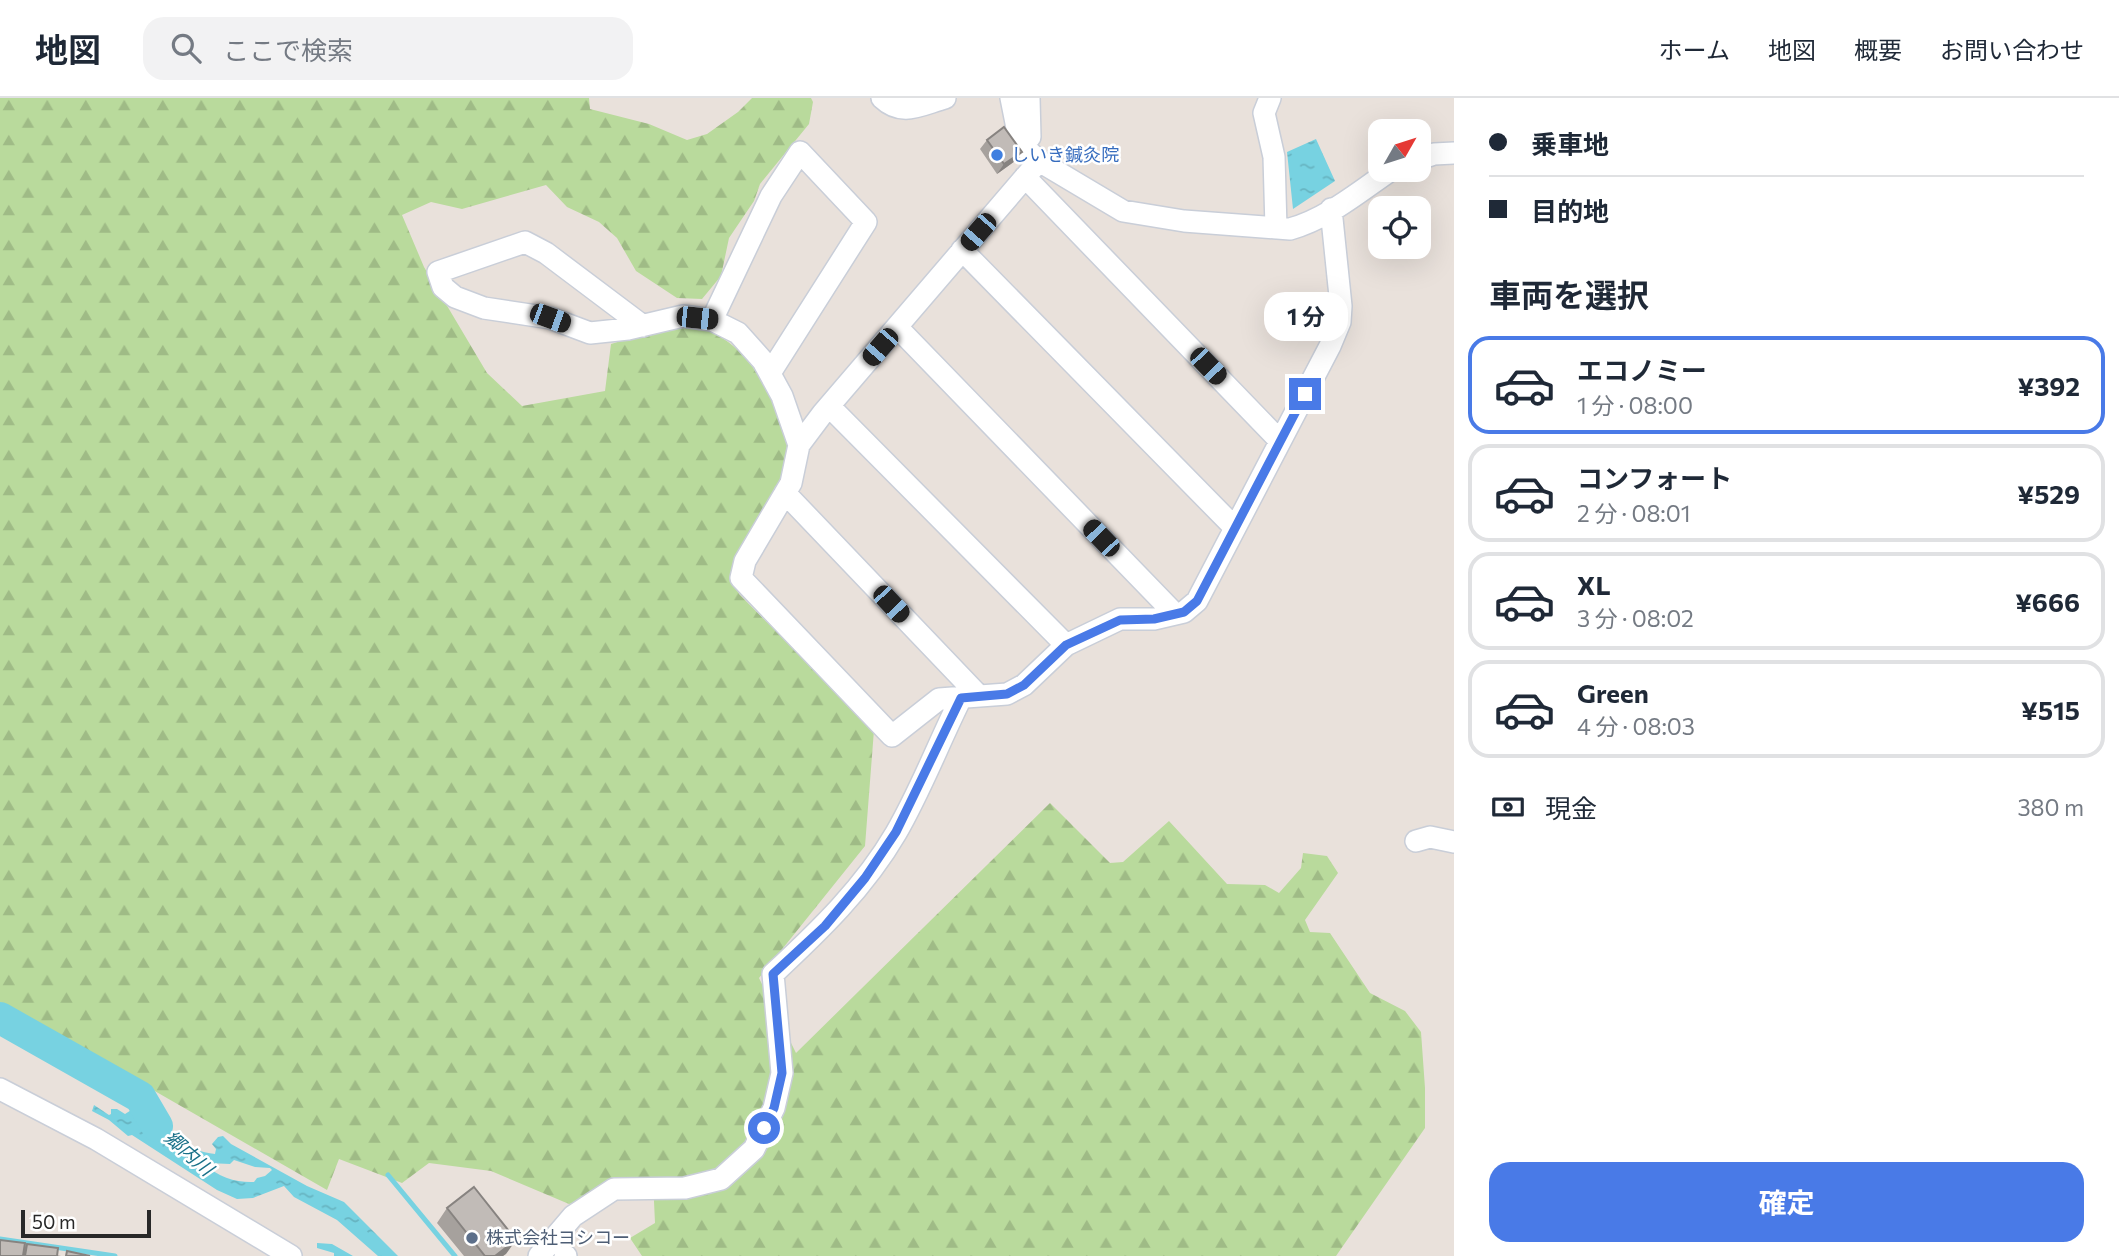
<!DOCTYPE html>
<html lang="ja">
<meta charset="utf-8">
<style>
body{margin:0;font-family:Commissioner,"Noto Sans JP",sans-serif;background:#f2f2f3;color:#1f2937;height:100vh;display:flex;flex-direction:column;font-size:26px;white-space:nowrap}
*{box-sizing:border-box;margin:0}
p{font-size:23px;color:#747a83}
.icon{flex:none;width:38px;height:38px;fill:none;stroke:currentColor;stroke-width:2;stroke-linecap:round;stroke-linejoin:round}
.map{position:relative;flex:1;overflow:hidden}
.drawer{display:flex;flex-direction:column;background:#fff;width:665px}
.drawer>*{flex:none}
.banner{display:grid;align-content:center;height:154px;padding:0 35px;background:#fff}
.needle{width:46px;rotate:51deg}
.controls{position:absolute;left:1368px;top:21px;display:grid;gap:14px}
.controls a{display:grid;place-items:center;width:63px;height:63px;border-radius:14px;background:#fff;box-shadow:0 7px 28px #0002;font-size:35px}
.scale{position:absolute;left:21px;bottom:18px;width:130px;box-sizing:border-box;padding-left:7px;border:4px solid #282828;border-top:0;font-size:19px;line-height:24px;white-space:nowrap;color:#282828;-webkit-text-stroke:5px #fff;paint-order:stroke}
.end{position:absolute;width:32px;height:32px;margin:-16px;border:9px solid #497ae7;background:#fff;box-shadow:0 0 0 4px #fff}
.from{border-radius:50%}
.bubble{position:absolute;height:49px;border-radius:21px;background:#fff;box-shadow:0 7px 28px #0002;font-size:23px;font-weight:700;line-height:49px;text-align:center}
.car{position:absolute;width:21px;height:42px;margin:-21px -10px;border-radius:9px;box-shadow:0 0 5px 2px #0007;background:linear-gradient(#222 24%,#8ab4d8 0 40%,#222 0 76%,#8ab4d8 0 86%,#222 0)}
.banner b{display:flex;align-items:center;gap:24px;height:66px;font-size:26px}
.banner b+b{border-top:2px solid #e0e1e3}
.banner i{width:18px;height:18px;background:#1f2937}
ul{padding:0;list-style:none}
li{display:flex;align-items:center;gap:21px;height:98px;margin:0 14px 10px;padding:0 21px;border:4px solid #e0e1e3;border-radius:21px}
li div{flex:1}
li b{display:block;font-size:26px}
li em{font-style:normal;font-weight:700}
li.current{border-color:#497ae7}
li>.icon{width:63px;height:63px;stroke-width:1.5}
h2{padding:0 35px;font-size:32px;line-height:84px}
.pay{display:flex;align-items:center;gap:18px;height:77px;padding:0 35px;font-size:26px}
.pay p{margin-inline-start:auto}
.action{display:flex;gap:14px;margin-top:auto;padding:14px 35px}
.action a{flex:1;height:80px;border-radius:21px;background:#497ae7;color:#fff;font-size:28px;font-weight:700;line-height:80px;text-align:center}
header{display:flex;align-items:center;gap:42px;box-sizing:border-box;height:98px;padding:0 35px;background:#fff;border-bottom:2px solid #e0e1e3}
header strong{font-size:33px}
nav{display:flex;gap:38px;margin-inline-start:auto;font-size:24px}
.search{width:490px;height:63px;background:#f2f2f3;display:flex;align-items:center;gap:18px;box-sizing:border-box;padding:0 24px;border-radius:21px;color:#747a83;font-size:26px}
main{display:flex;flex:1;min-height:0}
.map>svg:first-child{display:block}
.forest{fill:url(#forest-firs)}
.water{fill:url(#water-ripples);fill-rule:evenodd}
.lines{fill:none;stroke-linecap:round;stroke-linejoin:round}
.stream{stroke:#77d2e1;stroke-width:5}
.river{stroke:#77d2e1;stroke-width:32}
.minor-casing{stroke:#c9ced8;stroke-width:24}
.minor{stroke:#fff;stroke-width:21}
.wall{fill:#a6a19d}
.shaded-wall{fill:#878380}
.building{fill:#c1bbb7;stroke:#878380;stroke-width:2}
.route{stroke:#497ae7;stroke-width:9}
.shop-dot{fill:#3f7fe0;stroke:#fff;stroke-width:2.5}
.service-dot{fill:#5c6f8a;stroke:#fff;stroke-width:2.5}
.labels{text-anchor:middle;stroke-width:5;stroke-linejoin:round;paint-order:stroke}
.shop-label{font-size:18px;fill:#366cbe;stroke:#fff;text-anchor:start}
.service-label{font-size:18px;fill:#4e5e75;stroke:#fff;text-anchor:start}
.water-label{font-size:19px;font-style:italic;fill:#1a7189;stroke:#fff}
</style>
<header>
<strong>地図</strong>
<div class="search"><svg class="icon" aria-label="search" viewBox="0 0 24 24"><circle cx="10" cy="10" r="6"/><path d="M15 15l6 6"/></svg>ここで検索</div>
<nav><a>ホーム</a><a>地図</a><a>概要</a><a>お問い合わせ</a></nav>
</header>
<main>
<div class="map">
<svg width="1454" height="1158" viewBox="0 0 1454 1158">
<defs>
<pattern id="forest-firs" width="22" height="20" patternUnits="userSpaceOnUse" patternTransform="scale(1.75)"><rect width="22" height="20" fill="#b9da9c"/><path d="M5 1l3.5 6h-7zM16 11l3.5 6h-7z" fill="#9fbb86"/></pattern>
<pattern id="water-ripples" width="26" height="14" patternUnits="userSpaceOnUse" patternTransform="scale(1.75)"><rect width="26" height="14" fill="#77d2e1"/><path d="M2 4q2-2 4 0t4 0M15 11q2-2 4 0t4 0" fill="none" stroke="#67b4c1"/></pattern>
</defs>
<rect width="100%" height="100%" fill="#e9e1db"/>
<!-- forest -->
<path class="forest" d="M0,0H589L590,11L649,26L687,42L707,36L738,14L752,0H811L813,4L809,26L760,86L754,103L729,140L721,178L702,201L677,200L636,173L617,140L599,124L567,109L546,87L462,111L431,104L402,117L424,169L487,275L522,308L605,293L611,246C629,241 655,229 673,228C721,225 751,259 770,298C779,316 791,339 789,359C785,397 750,445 731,479L739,496L874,632L865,748L759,880L796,955L1050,705L1110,765L1123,764L1169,723L1227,786L1265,787L1279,795L1301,770L1303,755L1327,758L1338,775L1305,822L1310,834L1330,835L1370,895L1405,913L1421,934L1425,990V1030L1336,1158H642L630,1140L655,1125L653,1082L569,1106L491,1073L429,1065L402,1085L339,1061L327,1092L0,904Z"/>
<!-- water -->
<path class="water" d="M1316,41L1335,83L1293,111L1287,54Z
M132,993L149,1002C152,1030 189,1054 215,1056L216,1051L212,1046L218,1039L223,1038L231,1046L307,1088L344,1104L398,1158H378L337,1122L294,1099L284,1088L253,1100L237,1101L217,1092L132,1037L128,1038L109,1022L92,1013L94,1007L109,1017L111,1016V1011H117L125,1016L136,1009ZM234,1062L255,1069L270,1070L272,1072L265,1078L257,1080L254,1084C238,1085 217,1079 206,1067L208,1065L230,1066Z
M317,1145L332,1146L353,1158H334V1155L317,1150Z"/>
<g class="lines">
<!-- stream -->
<path class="stream" d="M388,1077L455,1158
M0,1141L115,1158"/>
<!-- river -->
<path class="river" d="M0,920L140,999L157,1028"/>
<defs>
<path id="minor" d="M882,0C902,19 920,7 945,0
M1011,0L1020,45L1039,63L1123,113L1184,123L1290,131C1327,121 1360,93 1391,72
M1029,0L1030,39
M1270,0L1264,15L1274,59L1276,130
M1419,61L1434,56L1454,55
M1025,79L1280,343
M962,152L1235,430
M712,222L771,98L800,54L866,124L770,275
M643,228L546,155L525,144L438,174L443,189L455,199L484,210L550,220L590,235L628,231L683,218L712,222L738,235L763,263L782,298L799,347L791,385L745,463L741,480L892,638L939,601L1007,596L1024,587L1066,547L1120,521H1154L1184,514L1197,503L1330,248L1340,224L1341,208L1331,111
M897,229L1175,516
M829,308L1066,547
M799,347L823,315L1039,63
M785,395L979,598
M1416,743L1430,739L1454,744
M0,991L96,1041L291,1158
M539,1158L573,1118L614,1091L685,1090L721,1081L754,1051L774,1010L782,975L773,876C819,833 864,790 896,735C921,692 939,644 961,600
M565,1158H566"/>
</defs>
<!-- minor casing -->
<use href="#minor" class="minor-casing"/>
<!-- minor -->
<use href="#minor" class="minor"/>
</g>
<!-- wall -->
<path class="wall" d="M987,42L1015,63L997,76L980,51Z
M447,1110L516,1142L503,1158H464L437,1125Z
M27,1146L57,1157L61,1158H0L24,1151Z"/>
<!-- shaded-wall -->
<path class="shaded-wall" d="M1022,54L1015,63L997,76L1004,66Z
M516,1142L506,1156L503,1158H495Z"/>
<!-- building -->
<path class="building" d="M1004,29L1022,54L1004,66L987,42Z
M474,1089L516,1142L495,1158H485L447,1110Z
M0,1142L25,1145L23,1158H0Z
M27,1146L58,1150L57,1158H25Z
M67,1153L90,1158H66Z"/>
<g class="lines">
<!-- route -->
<path class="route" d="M764,1030L774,1010L782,975L773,876L825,828L865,780L896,734L961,600L1007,596L1024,587L1066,547L1120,522L1154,521L1184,514L1197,503L1305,296"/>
</g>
<!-- markers -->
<circle class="shop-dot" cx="997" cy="57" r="7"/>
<circle class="service-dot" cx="472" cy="1140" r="7"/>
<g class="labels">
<!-- shop labels -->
<g class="shop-label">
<text x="1011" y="63">しいき鍼灸院</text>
</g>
<!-- service labels -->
<g class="service-label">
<text x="486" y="1146">株式会社ヨシコー</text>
</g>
<!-- water labels -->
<g class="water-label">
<text transform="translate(189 1055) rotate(41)" y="7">郷内川</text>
</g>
</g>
</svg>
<div class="controls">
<a><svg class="needle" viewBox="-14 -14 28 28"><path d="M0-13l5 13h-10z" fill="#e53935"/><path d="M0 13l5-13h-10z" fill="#747a83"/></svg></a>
<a><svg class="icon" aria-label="locate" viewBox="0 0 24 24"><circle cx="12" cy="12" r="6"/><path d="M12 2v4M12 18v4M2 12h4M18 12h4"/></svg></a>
</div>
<div class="scale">50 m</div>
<i class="end from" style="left:764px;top:1030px"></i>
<i class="end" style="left:1305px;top:296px"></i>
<div class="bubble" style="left:1264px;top:194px;width:84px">1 分</div>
<i class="car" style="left:978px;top:134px;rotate:221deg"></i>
<i class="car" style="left:550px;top:220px;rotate:110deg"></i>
<i class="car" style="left:697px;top:220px;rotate:96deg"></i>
<i class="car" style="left:880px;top:249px;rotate:221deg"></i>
<i class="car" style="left:1208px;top:268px;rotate:136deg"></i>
<i class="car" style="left:1101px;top:440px;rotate:316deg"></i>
<i class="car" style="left:891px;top:506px;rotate:137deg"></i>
</div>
<section class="drawer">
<div class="banner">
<b><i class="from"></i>乗車地</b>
<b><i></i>目的地</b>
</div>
<h2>車両を選択</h2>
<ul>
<li class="current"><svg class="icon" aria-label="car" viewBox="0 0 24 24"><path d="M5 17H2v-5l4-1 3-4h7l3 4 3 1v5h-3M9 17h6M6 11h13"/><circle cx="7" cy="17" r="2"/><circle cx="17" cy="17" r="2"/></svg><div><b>エコノミー</b><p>1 分 · 08:00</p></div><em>¥392</em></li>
<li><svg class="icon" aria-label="car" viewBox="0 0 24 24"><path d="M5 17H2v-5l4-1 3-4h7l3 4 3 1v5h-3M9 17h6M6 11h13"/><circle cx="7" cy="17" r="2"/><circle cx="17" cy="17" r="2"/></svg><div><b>コンフォート</b><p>2 分 · 08:01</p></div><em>¥529</em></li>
<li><svg class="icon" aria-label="car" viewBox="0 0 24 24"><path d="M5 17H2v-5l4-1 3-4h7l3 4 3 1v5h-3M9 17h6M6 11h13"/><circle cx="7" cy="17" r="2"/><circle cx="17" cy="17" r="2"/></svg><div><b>XL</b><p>3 分 · 08:02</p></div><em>¥666</em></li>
<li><svg class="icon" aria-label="car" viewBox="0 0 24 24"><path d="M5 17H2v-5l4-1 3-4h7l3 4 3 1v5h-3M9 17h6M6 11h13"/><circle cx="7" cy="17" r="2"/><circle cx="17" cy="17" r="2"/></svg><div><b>Green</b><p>4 分 · 08:03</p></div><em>¥515</em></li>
</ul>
<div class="pay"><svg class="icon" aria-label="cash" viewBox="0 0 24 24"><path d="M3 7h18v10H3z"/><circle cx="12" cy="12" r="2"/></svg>現金<p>380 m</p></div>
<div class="action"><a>確定</a></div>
</section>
</main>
